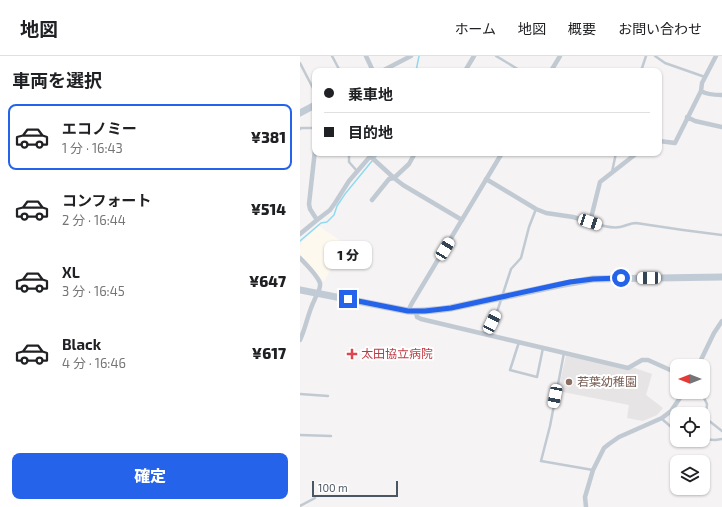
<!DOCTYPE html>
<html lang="ja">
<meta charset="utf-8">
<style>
body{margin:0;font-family:"Exo 2","Noto Sans JP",sans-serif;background:#f6f6f6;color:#202124;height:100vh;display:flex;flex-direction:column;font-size:15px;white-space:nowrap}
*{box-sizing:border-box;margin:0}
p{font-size:13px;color:#757577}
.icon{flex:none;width:22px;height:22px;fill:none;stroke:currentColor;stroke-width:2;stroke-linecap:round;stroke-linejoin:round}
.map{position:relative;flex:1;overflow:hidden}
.side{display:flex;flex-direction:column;background:#fff;width:300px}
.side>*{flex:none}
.banner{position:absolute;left:12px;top:12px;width:350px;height:88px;border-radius:8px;box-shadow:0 1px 3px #0004;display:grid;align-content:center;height:88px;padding:0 12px;background:#fff}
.needle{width:26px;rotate:270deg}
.tools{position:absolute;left:370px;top:303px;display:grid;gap:8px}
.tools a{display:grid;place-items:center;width:40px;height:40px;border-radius:8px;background:#fff;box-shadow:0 1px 3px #0004;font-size:20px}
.scale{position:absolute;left:12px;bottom:10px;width:86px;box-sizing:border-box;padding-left:4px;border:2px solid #4a5661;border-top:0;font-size:11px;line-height:14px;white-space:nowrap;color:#4a5661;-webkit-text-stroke:3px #fff;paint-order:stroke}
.end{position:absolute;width:18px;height:18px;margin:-9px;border:5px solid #2563eb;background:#fff;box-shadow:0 0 0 2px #fff}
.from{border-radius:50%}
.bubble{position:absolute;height:28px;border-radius:8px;background:#fff;box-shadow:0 1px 3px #0004;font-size:13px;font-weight:800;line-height:28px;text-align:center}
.car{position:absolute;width:12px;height:24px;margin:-12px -6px;border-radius:5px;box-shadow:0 0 3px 1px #0007;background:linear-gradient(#fff 24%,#345 0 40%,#fff 0 76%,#345 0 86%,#fff 0)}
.banner b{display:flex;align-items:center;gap:14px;height:38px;font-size:15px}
.banner b+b{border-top:1px solid #e0e0e0}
.banner i{width:10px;height:10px;background:#202124}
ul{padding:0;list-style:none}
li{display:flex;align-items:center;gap:12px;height:66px;margin:0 8px 6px;padding:0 4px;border:2px solid transparent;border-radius:8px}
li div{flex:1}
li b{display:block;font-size:15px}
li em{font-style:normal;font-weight:800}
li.selected{border-color:#2563eb}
li>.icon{width:36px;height:36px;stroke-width:1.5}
h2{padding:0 12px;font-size:18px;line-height:48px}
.primary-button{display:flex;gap:8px;margin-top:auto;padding:8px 12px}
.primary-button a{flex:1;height:46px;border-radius:8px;background:#2563eb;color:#fff;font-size:16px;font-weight:800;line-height:46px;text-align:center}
header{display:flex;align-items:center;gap:24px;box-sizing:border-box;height:56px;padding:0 20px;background:#fff;border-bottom:1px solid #e0e0e0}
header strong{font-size:19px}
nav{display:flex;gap:22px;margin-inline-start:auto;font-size:14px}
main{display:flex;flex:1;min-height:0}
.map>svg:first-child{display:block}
.commercial{fill:#fdf9ef}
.education{fill:#e6e4e5}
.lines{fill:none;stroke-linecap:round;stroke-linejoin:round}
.stream{stroke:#90daee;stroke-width:1.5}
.lane{stroke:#c1cad2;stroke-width:2.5}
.street{stroke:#c1cad2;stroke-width:4.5}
.secondary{stroke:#c1cbd6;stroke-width:7}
.route{stroke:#2563eb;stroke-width:5}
.health-dot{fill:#e0444e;stroke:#fff;stroke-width:1.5}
.education-dot{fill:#8d6e63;stroke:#fff;stroke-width:1.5}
.labels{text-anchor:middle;stroke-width:4;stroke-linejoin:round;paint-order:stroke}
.health-label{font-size:12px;fill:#be3a42;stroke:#fff;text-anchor:start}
.education-label{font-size:12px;fill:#785e54;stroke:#fff;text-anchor:start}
</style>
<header>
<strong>地図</strong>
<nav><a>ホーム</a><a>地図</a><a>概要</a><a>お問い合わせ</a></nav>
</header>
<main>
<section class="side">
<h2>車両を選択</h2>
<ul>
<li class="selected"><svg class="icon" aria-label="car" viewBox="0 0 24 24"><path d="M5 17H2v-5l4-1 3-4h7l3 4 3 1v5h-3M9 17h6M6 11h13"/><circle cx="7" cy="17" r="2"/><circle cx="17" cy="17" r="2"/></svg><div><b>エコノミー</b><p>1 分 · 16:43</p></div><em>¥381</em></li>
<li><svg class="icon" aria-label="car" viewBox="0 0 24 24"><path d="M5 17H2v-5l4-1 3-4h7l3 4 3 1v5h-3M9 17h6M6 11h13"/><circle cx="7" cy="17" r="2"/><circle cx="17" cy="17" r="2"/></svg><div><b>コンフォート</b><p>2 分 · 16:44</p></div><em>¥514</em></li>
<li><svg class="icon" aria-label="car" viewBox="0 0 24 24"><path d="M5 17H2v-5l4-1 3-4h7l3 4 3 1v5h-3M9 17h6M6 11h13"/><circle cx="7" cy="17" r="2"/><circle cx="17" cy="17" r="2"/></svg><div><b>XL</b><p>3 分 · 16:45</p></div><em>¥647</em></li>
<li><svg class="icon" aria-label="car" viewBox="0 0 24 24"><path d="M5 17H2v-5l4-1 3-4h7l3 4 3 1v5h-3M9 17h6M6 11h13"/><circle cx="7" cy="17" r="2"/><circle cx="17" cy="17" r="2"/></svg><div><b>Black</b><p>4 分 · 16:46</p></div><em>¥617</em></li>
</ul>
<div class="primary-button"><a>確定</a></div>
</section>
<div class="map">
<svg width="422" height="451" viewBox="0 0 422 451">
<rect width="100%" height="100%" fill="#f5f3f3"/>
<!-- commercial -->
<path class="commercial" d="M19,170L44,187L24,226L0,199V190L3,185Z"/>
<!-- education -->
<path class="education" d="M266,300L332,311L352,318L346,339L363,352L357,359L343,365L327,362L329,349L258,335Z"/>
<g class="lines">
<!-- stream -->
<path class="stream" d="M116,15L119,0
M75,101L79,97
M0,185L21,167L27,166L34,159L37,150L45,138L72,105"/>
<!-- lane -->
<path class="lane" d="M32,0L40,15
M196,0L221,15
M355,0L365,7L405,21
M0,7L15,36
M341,15L346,0
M0,73L1,72H15
M49,97V106L57,115
M312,116L316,97
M290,166C299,169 311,173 320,171C326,170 330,167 336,167L383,174L422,179
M186,278L198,253L211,213L221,202L229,171L236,153
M219,286L210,314L237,321L243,292
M264,297L250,370L241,405L293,414
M399,336L404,342L407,348L406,360L408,364L422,375
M0,338L28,340
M362,363L377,376
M0,379L31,380
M403,383L415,384L422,383
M0,450L15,442"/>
<!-- street -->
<path class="street" d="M66,0L73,15
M416,0L402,27L401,35C407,39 415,39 422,39
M82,15L111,0
M165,15L174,0
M251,15L260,0
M387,61L395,65L422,71
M359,85L375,87L401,35
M15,94L9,148L10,153L17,164
M70,100L94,122L103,129L162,164
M186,123L236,153L246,157L273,161L290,166L300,126L337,97
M72,144L89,123L94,122L109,108L115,97
M0,178L17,164L30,154L35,147L49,125L73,97
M0,202C6,208 17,219 20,227C21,234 16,239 14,245C8,257 6,271 0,284
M108,255L112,247L202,97
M116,256L117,261L121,263L328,312L342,304H348L377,317
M398,310L414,277L422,265
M286,451L285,441L293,414L304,392L309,388L319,381L362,362L371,355L384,336"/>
<!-- secondary -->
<path class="secondary" d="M0,57L15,49
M0,234L108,255C123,256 137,254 151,252L259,229L293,223L422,221"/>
</g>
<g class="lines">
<!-- route -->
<path class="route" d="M48,243L108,255H125L151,252L270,226L293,223L321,222"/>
</g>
<!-- markers -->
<path class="health-dot" d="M50 292h4v4h4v4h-4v4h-4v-4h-4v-4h4z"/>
<circle class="education-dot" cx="269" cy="326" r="4"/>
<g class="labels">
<!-- health labels -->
<g class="health-label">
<text x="61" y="302">太田協立病院</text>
</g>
<!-- education labels -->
<g class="education-label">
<text x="277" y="330">若葉幼稚園</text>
</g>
</g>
</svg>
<div class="tools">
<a><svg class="needle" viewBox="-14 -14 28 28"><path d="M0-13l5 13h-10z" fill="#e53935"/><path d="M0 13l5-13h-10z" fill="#757577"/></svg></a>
<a><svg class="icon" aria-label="locate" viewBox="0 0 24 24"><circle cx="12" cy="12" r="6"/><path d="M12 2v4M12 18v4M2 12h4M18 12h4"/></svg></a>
<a><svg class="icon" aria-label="layers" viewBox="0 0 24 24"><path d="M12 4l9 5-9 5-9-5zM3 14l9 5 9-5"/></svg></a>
</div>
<div class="scale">100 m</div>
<i class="end from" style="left:321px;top:222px"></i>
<i class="end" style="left:48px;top:243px"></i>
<div class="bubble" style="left:24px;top:185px;width:48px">1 分</div>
<i class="car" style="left:290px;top:166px;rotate:108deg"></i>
<i class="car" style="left:145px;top:193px;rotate:31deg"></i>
<i class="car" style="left:349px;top:222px;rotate:269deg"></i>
<i class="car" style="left:192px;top:266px;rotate:26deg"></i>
<i class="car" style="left:255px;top:340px;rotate:191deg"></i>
<div class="banner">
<b><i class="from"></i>乗車地</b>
<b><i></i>目的地</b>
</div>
</div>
</main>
